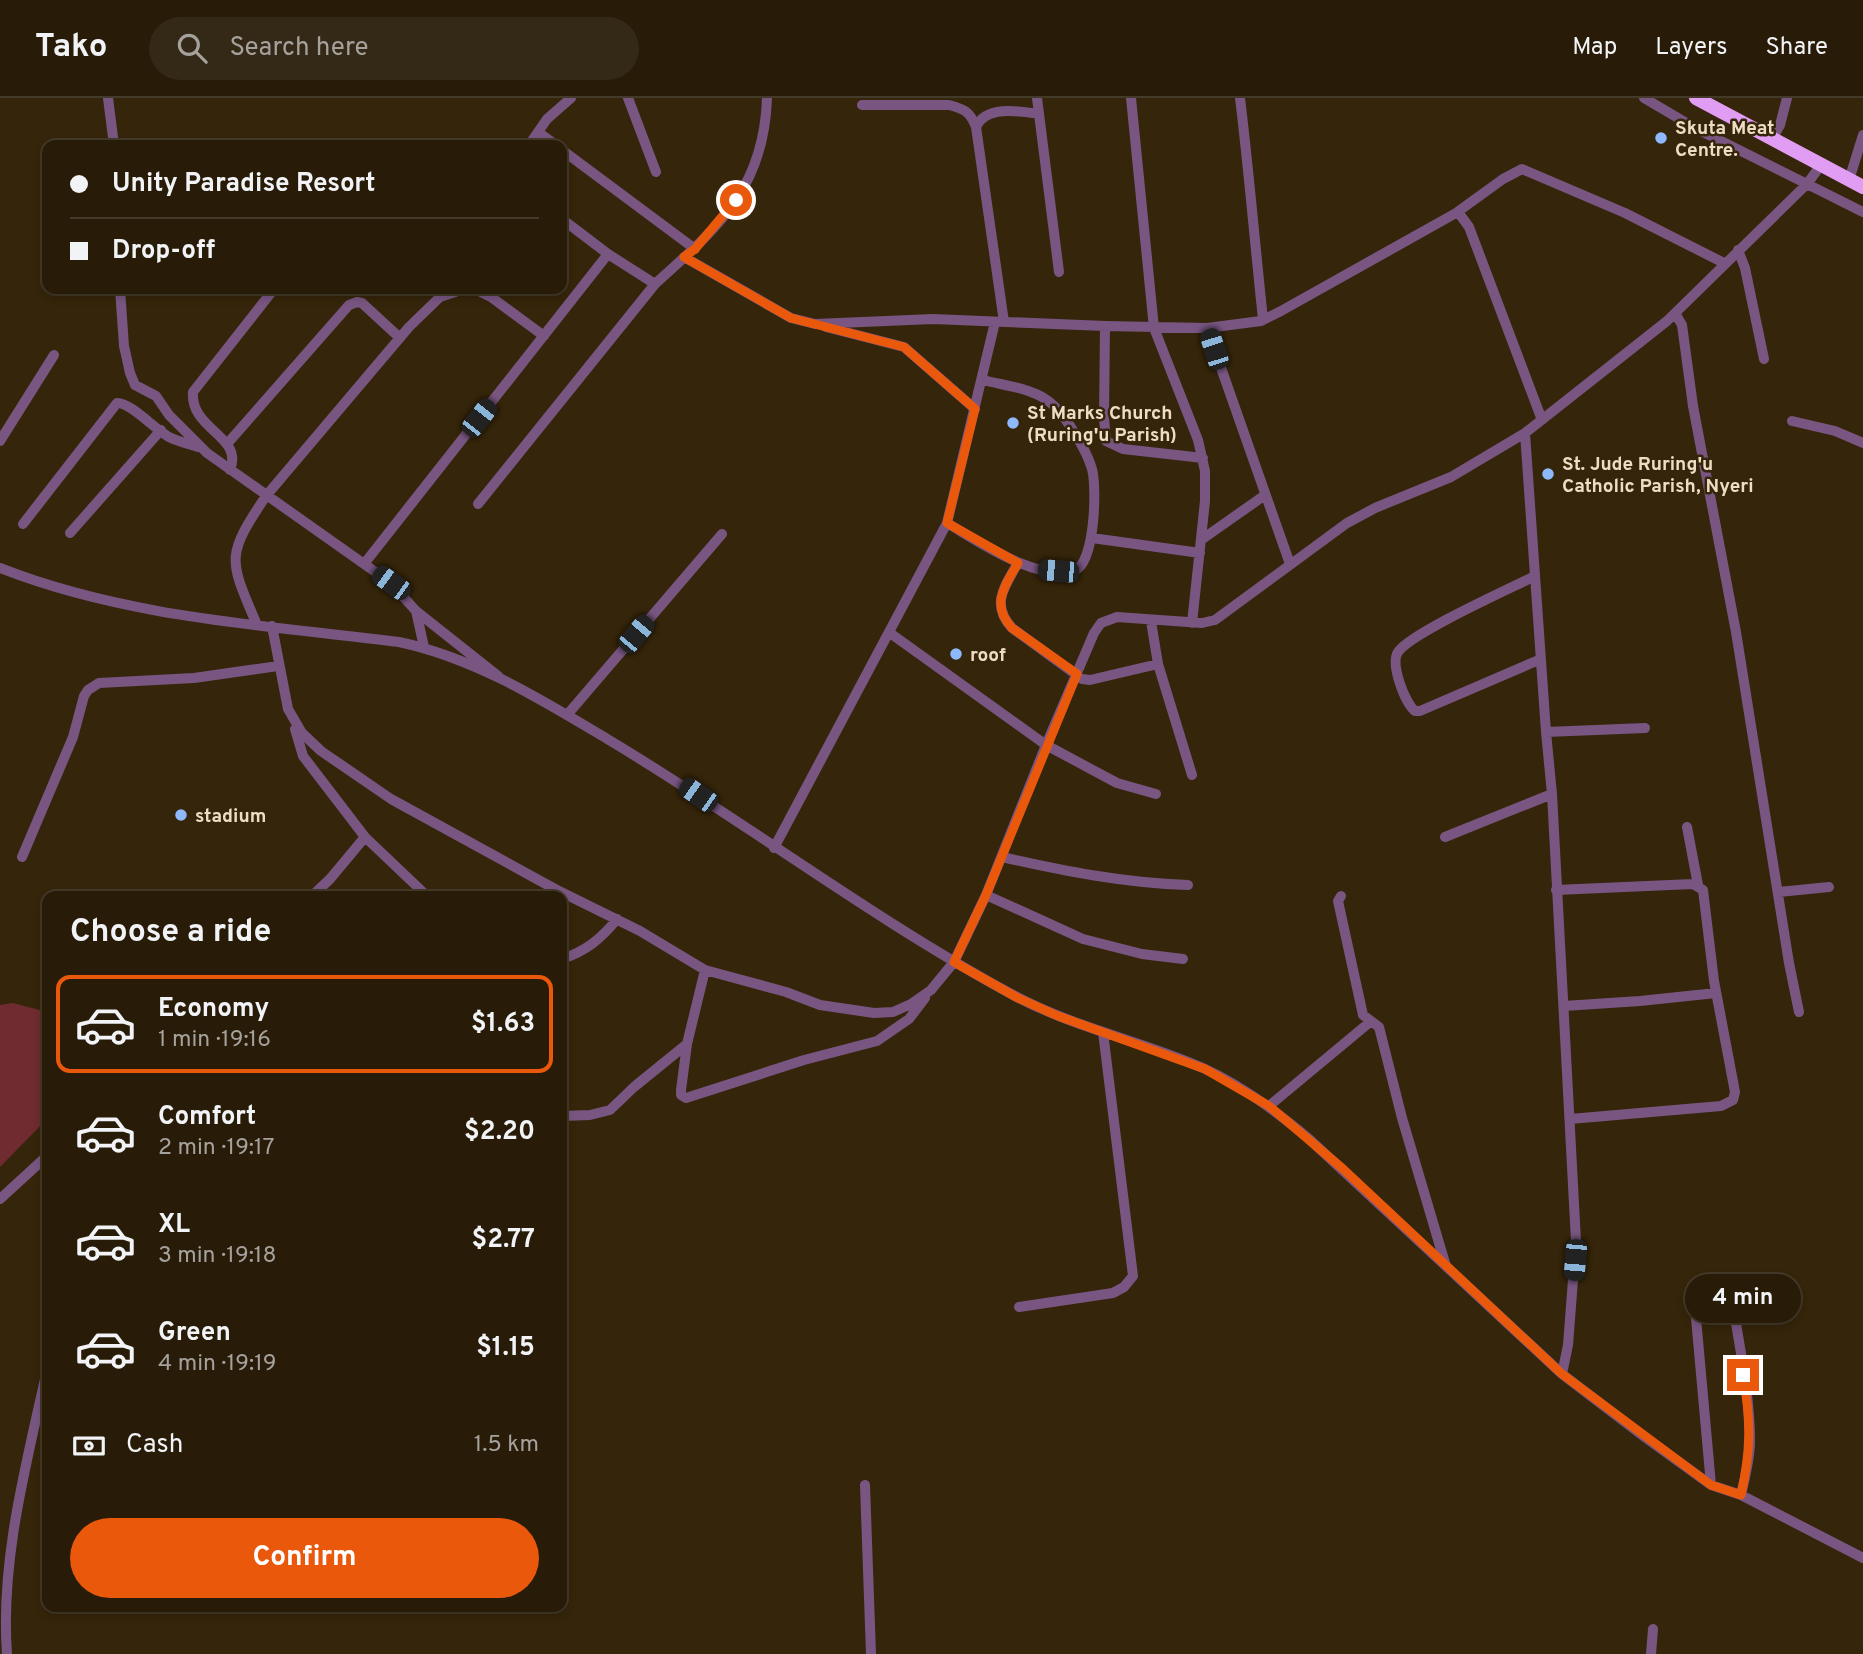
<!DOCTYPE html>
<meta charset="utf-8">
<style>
body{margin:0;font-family:Overpass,sans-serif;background:#342916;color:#f1f3f6;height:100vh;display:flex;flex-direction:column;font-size:26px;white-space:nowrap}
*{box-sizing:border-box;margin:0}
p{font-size:23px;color:#a5a19c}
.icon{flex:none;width:38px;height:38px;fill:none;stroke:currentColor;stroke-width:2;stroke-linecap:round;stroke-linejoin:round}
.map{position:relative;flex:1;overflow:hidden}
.drawer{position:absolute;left:42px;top:793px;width:525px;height:721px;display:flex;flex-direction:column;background:#281c08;border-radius:14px;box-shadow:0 4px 10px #0003,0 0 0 2px #443a29}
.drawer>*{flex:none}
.banner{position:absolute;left:42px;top:42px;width:525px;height:154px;border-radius:14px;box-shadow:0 4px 10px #0003,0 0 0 2px #443a29;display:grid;align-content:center;height:154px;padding:0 28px;background:#281c08}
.end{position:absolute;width:32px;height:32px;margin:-16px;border:9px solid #ea580c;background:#fff;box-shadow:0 0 0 4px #fff}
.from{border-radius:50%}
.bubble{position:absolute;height:49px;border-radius:24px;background:#281c08;box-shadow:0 4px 10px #0003,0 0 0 2px #443a29;font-size:23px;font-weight:700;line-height:49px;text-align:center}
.car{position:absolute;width:21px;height:42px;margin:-21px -10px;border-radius:9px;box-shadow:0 0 5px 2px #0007;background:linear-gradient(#222 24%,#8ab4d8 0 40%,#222 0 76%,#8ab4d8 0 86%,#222 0)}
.banner b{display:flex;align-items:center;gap:24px;height:66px;font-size:26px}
.banner b+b{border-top:2px solid #443a29}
.banner i{width:18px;height:18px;background:#f1f3f6}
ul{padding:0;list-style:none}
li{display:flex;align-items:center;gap:21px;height:98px;margin:0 14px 10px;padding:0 14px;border:4px solid transparent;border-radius:14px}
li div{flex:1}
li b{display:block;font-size:26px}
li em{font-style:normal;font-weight:700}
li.current{border-color:#ea580c}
li>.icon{width:63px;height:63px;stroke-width:1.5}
h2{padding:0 28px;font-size:32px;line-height:84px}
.pay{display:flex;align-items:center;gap:18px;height:77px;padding:0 28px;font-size:26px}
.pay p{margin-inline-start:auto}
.action{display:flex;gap:14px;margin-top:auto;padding:14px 28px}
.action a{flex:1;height:80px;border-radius:42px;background:#ea580c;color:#fff;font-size:28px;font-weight:700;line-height:80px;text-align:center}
header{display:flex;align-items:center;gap:42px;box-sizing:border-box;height:98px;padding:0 35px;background:#281c08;border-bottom:2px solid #443a29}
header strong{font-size:33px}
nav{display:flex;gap:38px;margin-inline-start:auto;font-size:24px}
.search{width:490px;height:63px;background:#342916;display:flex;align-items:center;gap:18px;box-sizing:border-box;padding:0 24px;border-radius:38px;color:#a5a19c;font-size:26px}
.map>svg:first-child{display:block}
.green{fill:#6f2b2f}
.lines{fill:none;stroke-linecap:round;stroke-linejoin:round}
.minor{stroke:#795682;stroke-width:10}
.highway{stroke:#e19cf3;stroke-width:14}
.route{stroke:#ea580c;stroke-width:9}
.poi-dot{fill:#8eb9fc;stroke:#35250a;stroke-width:2.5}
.labels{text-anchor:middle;stroke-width:5;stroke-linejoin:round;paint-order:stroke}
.poi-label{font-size:19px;font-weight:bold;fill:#eeddc3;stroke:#35250a;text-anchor:start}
</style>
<header>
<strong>Tako</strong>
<div class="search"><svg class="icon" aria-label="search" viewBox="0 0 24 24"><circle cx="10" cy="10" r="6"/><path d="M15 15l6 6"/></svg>Search here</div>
<nav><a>Map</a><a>Layers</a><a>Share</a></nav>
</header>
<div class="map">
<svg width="1863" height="1556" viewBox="0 0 1863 1556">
<rect width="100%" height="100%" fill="#35250a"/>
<!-- green -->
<path class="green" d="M13,905L47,914V1021L0,1069V907Z"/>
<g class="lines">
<!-- minor -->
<path class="minor" d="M108,0L114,47
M628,0L656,74
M1037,0L1059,174
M1131,0L1154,230L1198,342L1205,373V403L1192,525
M1240,0C1249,74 1255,147 1263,221
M1644,0L1695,30L1863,114
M862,7H949C965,11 970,14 976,29L1004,224
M976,29C986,7 1019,13 1039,16
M538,34L556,47
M1772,41L1780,27L1787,0
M529,47L547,21L571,0
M562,52L695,151
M1849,82L1863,37
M1456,115L1461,118L1469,129L1542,322
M562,121L608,156L655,186C718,129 764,91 767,0
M1738,152L1745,170L1764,261
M684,159L791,220L815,226L933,221L1105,228L1207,230L1261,223L1281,213L1456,115L1503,81L1522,71L1625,115L1724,165
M120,191L124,248L130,275L135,287L156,298L169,317L207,355L391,485L416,513L424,549
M475,191L491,199L544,238
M1675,215L1682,227L1693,308L1736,534L1789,865L1799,914
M1105,228L1104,320L1106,343L1123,351L1203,360
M826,229L904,249L975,311
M1207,230L1290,466
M1792,323L1835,333L1863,345
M1525,335L1546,634L1552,696L1576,1143L1568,1247L1562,1276
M0,343L54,257
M227,346L349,207L357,204L362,205L400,240
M230,372C244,338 190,332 193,294L274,191
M478,406L655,186
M947,425C978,443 1038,485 1075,472C1095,465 1097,389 1092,371C1087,353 1067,320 1053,307C1036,290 1005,288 983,282
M23,426L117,305C132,305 156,333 171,340C180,344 189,346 198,349
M70,435L161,332
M1092,440L1200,455
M1201,442L1265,397
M1018,465C1005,488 990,506 1012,530L1082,581L1090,582L1158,566
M364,466L608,156
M0,470C127,520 265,527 399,544C475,560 544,603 609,642C746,724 874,822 1015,898C1075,930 1142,943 1203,970C1241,987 1276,1013 1308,1040L1562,1276L1646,1340L1711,1387L1741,1397L1863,1460
M1535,478C1509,491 1411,535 1398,554C1390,566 1405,605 1415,613H1420L1541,561
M416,513L498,578
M1151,523L1158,566L1192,677
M257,527C229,461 225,459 266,398L409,229L440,199L464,191
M272,528L288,611L302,635L321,653L391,701L555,791L640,833L705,872L786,894L820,907L874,915L893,914L911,906L931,892L954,864L986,797L1046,647L1094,535L1101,525L1117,519L1202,525L1215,522L1347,425L1375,410L1451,379L1525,335L1667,223L1807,86L1821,67
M890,535L1046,647L1117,685L1156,696
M567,617L722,436
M295,631L303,658L365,739L427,798
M1546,634L1645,630
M1687,729L1698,787
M1445,739L1552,696
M774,750L947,425L995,224
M22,759L73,639L84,598L88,592L99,585L194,580L278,568
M1002,759C1064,773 1124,785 1188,787
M1556,792L1693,786L1703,792L1714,883L1735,994L1733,1002L1721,1008L1570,1021
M1779,794L1829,789
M986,797L1083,841L1142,856L1183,861
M312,798L330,781L365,739
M1341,798L1338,803L1363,917L1379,929L1402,1020L1445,1165
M562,861C586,853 601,841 617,821
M1564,908L1640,903L1716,895
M687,946L681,992V997L686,1000L804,962L877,943L909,921L925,900
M1269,1008L1370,924
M562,1018L590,1017L610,1012L634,989L687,946L705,872
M45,1061L47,1090
M0,1101L47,1058
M1732,1201C1739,1247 1750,1296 1750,1343C1750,1361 1745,1379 1741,1397
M1019,1209L1113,1195L1124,1189L1133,1178L1103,934
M1696,1220L1711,1387
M865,1387L871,1556
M7,1556C0,1461 27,1364 47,1272
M1651,1556L1653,1531"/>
<!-- highway -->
<path class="highway" d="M1696,0L1863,89"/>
</g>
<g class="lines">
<!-- route -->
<path class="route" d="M736,102L695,151L684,159L791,220L904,249L975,311L947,425L1018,465C1005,488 990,506 1012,530L1077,576L986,797L954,864L1018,900L1058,918L1205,971L1269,1008L1342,1070L1562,1276L1711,1387L1741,1397C1751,1352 1751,1323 1743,1277"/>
</g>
<!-- markers -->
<g class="poi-dot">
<circle cx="1661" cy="40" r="7"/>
<circle cx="1013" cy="325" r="7"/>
<circle cx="1548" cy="376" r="7"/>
<circle cx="956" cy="556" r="7"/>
<circle cx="181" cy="717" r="7"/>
</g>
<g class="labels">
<!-- poi labels -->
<g class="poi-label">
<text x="1675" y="36">Skuta Meat<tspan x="1675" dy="22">Centre.</tspan></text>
<text x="1027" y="321">St Marks Church<tspan x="1027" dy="22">(Ruring'u Parish)</tspan></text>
<text x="1562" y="372">St. Jude Ruring'u<tspan x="1562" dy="22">Catholic Parish, Nyeri</tspan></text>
<text x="970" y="563">roof</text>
<text x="195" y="724">stadium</text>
</g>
</g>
</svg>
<i class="end from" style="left:736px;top:102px"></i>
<i class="end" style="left:1743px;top:1277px"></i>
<div class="bubble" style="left:1685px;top:1176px;width:116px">4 min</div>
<i class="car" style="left:1214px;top:251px;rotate:342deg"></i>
<i class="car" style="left:479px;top:320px;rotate:38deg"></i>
<i class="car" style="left:1058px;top:473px;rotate:275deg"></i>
<i class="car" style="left:391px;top:485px;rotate:306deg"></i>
<i class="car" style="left:636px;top:536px;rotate:40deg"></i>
<i class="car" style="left:698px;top:697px;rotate:305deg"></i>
<i class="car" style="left:1575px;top:1162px;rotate:185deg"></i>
<div class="banner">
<b><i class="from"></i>Unity Paradise Resort</b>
<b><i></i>Drop-off</b>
</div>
<section class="drawer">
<h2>Choose a ride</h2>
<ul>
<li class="current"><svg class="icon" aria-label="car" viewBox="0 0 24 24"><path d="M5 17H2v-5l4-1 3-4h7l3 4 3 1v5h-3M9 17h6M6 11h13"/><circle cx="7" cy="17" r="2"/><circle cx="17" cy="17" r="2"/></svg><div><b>Economy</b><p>1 min · 19:16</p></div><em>$1.63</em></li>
<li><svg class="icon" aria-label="car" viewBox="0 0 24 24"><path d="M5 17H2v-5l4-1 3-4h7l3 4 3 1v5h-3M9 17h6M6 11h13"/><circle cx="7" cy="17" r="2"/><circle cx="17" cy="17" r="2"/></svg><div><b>Comfort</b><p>2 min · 19:17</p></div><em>$2.20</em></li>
<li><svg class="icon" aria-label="car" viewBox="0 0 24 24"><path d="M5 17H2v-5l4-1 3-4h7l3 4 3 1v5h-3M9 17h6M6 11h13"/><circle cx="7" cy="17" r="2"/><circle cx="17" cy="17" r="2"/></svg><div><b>XL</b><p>3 min · 19:18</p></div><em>$2.77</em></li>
<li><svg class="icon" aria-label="car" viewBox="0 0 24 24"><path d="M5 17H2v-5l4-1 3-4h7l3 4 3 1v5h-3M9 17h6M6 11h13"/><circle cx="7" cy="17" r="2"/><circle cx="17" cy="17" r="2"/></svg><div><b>Green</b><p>4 min · 19:19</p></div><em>$1.15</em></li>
</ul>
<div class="pay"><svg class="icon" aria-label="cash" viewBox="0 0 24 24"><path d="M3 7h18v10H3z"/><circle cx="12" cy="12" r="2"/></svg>Cash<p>1.5 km</p></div>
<div class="action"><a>Confirm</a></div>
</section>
</div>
